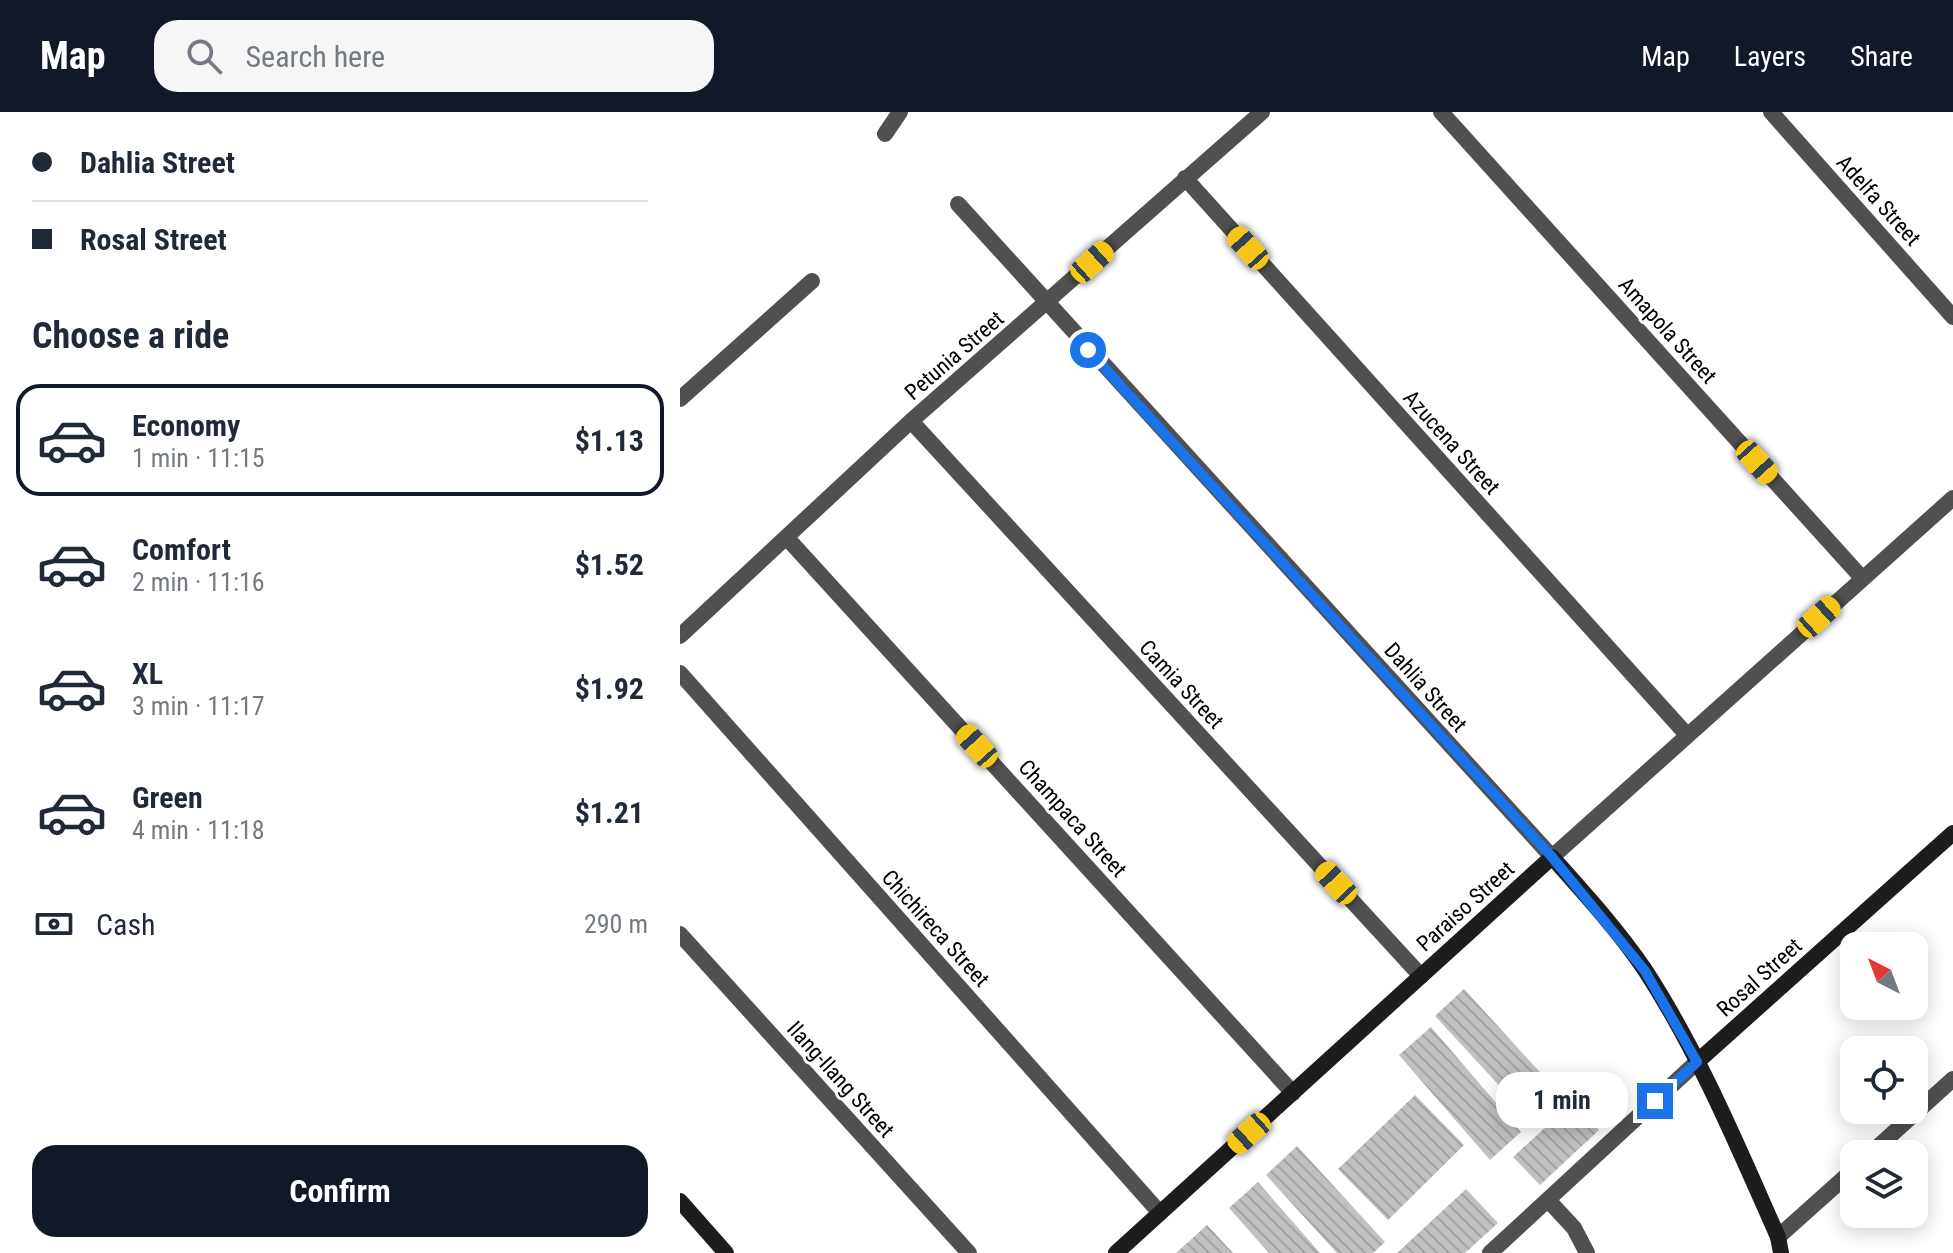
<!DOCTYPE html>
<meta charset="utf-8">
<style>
body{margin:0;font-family:"Roboto Condensed",sans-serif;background:#f6f6f7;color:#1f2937;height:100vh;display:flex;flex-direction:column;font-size:30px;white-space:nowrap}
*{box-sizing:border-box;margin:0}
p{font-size:26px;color:#747a83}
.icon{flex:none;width:44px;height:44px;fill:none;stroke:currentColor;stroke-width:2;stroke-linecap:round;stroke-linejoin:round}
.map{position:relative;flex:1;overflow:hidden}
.drawer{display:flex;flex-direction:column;background:#fff;width:680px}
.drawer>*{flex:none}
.top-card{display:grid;align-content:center;height:176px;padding:0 32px;background:#fff}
.needle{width:52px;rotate:318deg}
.controls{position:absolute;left:1160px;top:820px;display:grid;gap:16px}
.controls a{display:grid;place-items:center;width:88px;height:88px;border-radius:16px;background:#fff;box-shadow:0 4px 20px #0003;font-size:40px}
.end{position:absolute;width:36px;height:36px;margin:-18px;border:10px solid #1a73e8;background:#fff;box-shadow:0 0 0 4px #fff}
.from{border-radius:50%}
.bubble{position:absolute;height:56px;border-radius:24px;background:#fff;box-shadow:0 4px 20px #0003;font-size:26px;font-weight:700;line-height:56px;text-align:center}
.car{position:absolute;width:24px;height:48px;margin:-24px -12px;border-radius:10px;box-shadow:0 0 6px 2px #0007;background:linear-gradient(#f5c518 24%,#345 0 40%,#f5c518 0 76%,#345 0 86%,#f5c518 0)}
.top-card b{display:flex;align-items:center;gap:28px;height:76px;font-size:30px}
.top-card b+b{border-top:2px solid #e0e1e3}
.top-card i{width:20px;height:20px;background:#1f2937}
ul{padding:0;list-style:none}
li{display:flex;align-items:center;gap:24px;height:112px;margin:0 16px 12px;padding:0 16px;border:4px solid transparent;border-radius:24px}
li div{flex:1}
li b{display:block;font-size:30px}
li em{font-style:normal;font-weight:700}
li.active{border-color:#111827}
li>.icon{width:72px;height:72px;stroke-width:1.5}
h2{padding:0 32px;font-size:36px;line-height:96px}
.pay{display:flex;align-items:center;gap:20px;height:88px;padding:0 32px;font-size:30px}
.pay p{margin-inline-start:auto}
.cta{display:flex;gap:16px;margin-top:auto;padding:16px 32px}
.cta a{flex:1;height:92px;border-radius:24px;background:#111827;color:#fff;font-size:32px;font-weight:700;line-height:92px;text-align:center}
header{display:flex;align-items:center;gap:48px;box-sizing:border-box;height:112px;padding:0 40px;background:#111827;color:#fff}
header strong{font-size:38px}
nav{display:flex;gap:44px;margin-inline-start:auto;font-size:28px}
.search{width:560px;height:72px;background:#f6f6f7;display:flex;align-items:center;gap:20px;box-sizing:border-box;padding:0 28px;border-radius:24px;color:#747a83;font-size:30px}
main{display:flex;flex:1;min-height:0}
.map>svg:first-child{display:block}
.building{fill:url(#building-back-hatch)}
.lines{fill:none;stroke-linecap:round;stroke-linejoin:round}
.street{stroke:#505050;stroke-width:16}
.secondary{stroke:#1d1d1d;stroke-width:16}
.route{stroke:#1a73e8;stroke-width:10}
.labels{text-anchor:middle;stroke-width:6;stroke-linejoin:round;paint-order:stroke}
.street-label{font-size:22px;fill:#000;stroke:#fff}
</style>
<header>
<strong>Map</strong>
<div class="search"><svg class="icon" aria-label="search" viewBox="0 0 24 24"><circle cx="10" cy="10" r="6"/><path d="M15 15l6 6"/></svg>Search here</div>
<nav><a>Map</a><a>Layers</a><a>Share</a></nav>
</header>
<main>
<section class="drawer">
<div class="top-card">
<b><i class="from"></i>Dahlia Street</b>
<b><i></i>Rosal Street</b>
</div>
<h2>Choose a ride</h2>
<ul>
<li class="active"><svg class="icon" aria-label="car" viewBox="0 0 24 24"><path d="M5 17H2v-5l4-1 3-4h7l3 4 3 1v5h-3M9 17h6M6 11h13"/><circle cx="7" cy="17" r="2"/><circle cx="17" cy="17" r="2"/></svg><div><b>Economy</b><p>1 min · 11:15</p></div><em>$1.13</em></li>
<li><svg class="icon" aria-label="car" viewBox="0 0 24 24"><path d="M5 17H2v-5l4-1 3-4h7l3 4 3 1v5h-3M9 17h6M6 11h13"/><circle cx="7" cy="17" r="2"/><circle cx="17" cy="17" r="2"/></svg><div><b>Comfort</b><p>2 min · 11:16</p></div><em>$1.52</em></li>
<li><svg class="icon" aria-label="car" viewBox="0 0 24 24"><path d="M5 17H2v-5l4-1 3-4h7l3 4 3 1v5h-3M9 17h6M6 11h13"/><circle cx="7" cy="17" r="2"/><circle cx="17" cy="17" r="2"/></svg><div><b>XL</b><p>3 min · 11:17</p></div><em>$1.92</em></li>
<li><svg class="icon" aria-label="car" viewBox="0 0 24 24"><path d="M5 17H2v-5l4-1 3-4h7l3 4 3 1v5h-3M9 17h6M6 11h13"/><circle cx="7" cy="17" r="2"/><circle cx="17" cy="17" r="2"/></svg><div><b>Green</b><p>4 min · 11:18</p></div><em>$1.21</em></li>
</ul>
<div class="pay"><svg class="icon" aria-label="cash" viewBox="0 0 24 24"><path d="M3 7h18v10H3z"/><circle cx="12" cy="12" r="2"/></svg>Cash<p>290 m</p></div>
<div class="cta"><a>Confirm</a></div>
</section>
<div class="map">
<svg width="1273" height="1141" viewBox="0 0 1273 1141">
<defs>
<pattern id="building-back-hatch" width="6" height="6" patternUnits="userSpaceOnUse" patternTransform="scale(2)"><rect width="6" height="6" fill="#c0c0c0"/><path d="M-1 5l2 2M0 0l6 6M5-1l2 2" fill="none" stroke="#a3a3a3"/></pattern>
</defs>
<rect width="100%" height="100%" fill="#fff"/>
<!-- building -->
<path class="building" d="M784,877L868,969L839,995L755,904Z
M751,915L841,1020L810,1048L719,943Z
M735,983L784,1033L708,1108L658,1057Z
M893,990L919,1018L860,1073L833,1045Z
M617,1034L705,1130L693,1141H657L586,1063Z
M578,1070L640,1141H589L549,1096Z
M786,1077L818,1111L785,1141H717Z
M527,1113L553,1141H496Z"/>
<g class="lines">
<!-- street -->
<path class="street" d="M761,0L1182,466
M1091,0L1273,205
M205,22L220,0
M505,66L1007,623
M278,92L872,745L1273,386
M0,287L132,169
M231,309L741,864
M107,426L613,981
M0,524L231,309L582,0
M0,561L480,1101
M0,822L289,1141
M1190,1042L1273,967
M868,1088L894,1116L907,1141
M1098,1125L1174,1057
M810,1141L1017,950"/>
<!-- secondary -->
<path class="secondary" d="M1017,950L1273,721
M0,1089L46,1141
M436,1141L872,745C904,781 938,818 965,858C1019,941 1058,1035 1098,1125L1101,1141"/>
</g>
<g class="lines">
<!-- route -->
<path class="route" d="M408,238L872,745L965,859L1017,950L975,989"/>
</g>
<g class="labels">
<!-- street labels -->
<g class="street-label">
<text transform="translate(1199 88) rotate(48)" y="8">Adelfa Street</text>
<text transform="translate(988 218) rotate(48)" y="8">Amapola Street</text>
<text transform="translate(274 243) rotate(-41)" y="8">Petunia Street</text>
<text transform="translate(772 330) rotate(48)" y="8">Azucena Street</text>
<text transform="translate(502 572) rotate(47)" y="8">Camia Street</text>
<text transform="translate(746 575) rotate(48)" y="8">Dahlia Street</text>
<text transform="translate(393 706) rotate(48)" y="8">Champaca Street</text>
<text transform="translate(785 794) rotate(-42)" y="8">Paraiso Street</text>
<text transform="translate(256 816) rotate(48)" y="8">Chichireca Street</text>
<text transform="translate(1079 865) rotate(-42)" y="8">Rosal Street</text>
<text transform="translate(161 967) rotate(48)" y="8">Ilang-Ilang Street</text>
</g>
</g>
</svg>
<div class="controls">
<a><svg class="needle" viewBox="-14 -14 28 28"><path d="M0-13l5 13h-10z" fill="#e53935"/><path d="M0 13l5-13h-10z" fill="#747a83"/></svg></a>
<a><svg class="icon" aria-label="locate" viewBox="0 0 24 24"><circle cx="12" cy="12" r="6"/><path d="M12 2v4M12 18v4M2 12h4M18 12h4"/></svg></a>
<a><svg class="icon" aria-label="layers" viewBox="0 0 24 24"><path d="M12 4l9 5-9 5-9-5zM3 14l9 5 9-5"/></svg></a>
</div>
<i class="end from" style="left:408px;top:238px"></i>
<i class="end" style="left:975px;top:989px"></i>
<div class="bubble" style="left:816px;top:960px;width:132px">1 min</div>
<i class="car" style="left:568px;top:136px;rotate:318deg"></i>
<i class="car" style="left:412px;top:150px;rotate:48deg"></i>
<i class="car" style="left:1077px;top:350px;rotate:138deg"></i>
<i class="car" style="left:1139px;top:505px;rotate:48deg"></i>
<i class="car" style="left:297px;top:634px;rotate:318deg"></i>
<i class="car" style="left:656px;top:771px;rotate:317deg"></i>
<i class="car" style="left:569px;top:1021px;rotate:228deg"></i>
</div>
</main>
